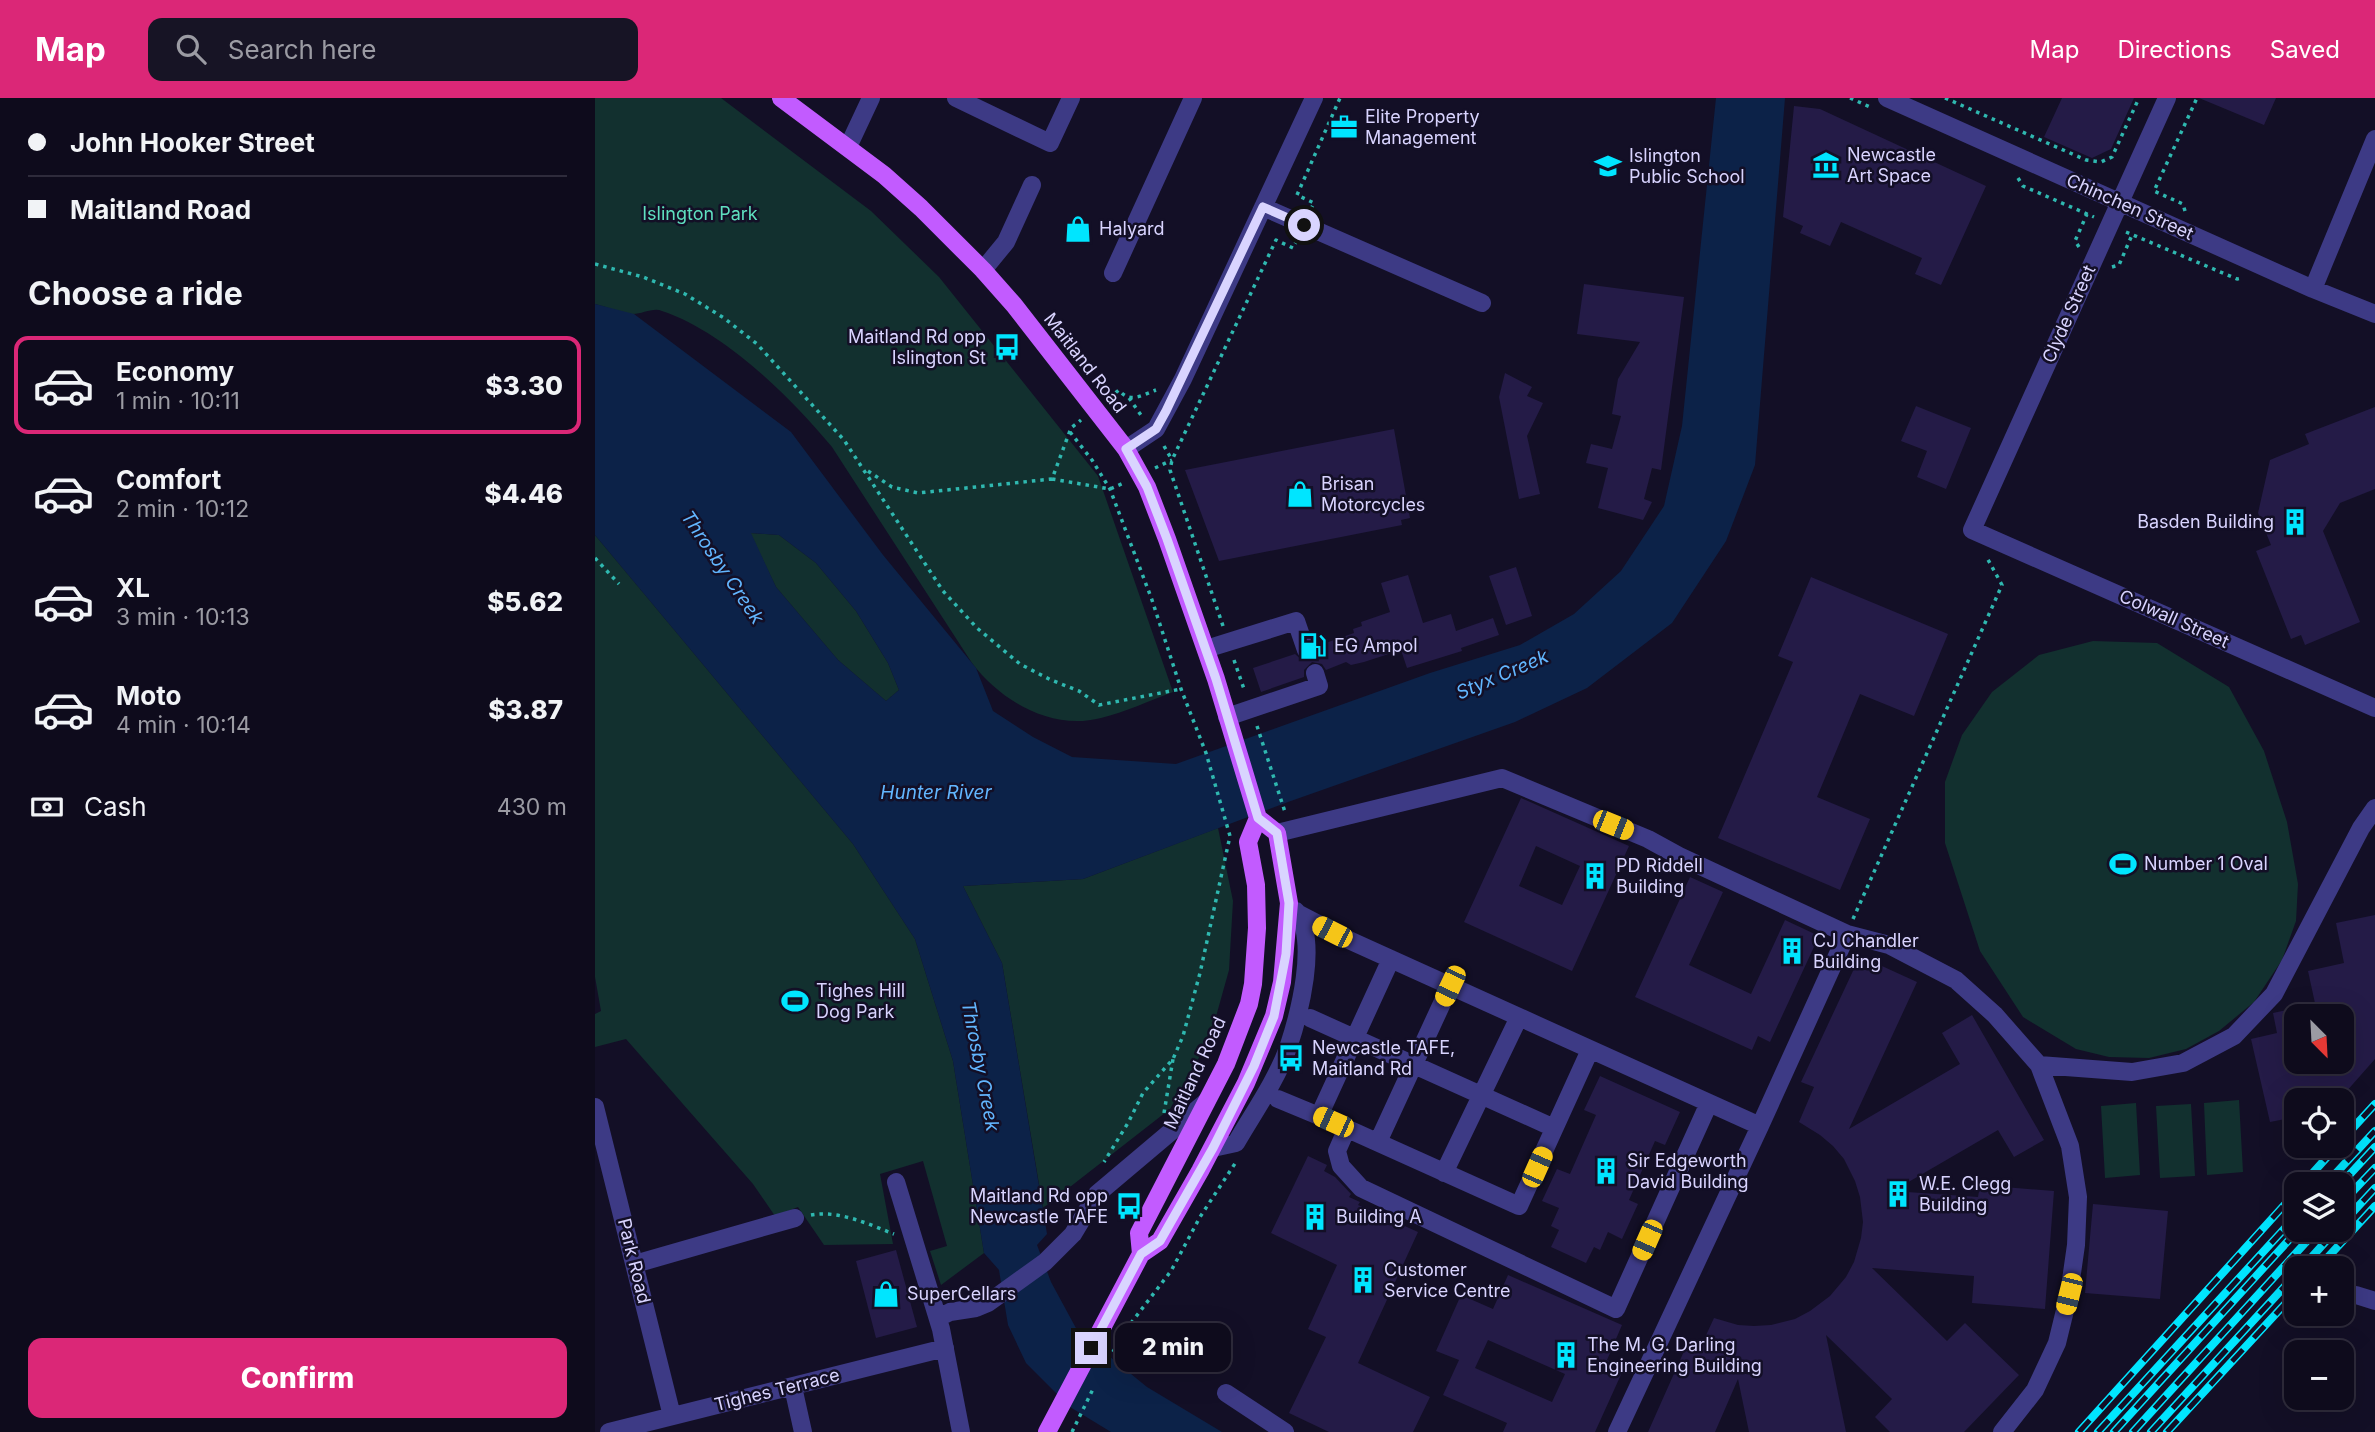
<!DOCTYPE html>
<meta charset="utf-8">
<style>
body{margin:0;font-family:Inter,sans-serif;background:#171425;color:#f1f3f6;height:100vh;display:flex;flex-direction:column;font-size:26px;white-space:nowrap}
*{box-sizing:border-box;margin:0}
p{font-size:23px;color:#9b9ba3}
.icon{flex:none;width:38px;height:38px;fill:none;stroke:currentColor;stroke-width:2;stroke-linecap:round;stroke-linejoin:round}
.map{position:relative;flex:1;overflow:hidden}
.drawer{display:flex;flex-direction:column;background:#0e0b1c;width:595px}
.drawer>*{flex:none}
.guide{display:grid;align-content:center;height:154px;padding:0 28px;background:#0e0b1c}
.needle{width:46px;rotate:156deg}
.controls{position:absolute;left:1689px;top:906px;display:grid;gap:14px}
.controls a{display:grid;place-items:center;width:70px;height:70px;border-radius:14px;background:#0e0b1c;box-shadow:0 7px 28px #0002,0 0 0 2px #2e2b3b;font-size:35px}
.end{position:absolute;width:32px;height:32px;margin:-16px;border:9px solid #d9d4ff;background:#111;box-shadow:0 0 0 4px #111}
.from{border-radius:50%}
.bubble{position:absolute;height:49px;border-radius:14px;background:#0e0b1c;box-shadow:0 7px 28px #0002,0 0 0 2px #2e2b3b;font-size:23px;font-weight:800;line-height:49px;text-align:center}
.car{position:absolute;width:21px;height:42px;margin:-21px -10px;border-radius:9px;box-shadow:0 0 5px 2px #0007;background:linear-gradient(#f5c518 24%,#345 0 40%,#f5c518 0 76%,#345 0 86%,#f5c518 0)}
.guide b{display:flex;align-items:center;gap:24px;height:66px;font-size:26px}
.guide b+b{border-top:2px solid #2e2b3b}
.guide i{width:18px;height:18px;background:#f1f3f6}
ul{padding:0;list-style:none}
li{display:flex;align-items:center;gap:21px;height:98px;margin:0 14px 10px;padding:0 14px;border:4px solid transparent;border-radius:14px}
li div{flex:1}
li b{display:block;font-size:26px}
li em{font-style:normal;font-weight:800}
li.current{border-color:#db2777}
li>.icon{width:63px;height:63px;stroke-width:1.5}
h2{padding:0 28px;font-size:32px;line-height:84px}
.pay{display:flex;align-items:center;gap:18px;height:77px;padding:0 28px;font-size:26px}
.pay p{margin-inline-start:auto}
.cta{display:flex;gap:14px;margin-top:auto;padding:14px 28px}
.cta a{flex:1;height:80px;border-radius:14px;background:#db2777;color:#fff;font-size:28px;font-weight:800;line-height:80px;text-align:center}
header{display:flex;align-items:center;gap:42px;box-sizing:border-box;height:98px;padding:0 35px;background:#db2777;color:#fff}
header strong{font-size:33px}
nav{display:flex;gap:38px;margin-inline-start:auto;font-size:24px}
.search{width:490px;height:63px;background:#171425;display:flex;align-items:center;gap:18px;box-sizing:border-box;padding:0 24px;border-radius:14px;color:#9b9ba3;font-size:26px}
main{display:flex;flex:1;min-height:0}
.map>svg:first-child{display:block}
.green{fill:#12302f}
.water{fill:#0c2248;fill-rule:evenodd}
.building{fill:#241b47;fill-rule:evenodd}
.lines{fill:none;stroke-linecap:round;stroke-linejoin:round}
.path{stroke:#2fb8b0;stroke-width:3.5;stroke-dasharray:3.5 5;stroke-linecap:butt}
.minor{stroke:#3d3a85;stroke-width:18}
.major{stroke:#c25bff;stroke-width:18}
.rail-casing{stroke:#00e5ff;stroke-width:8}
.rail{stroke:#130f26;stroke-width:5;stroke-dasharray:16;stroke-linecap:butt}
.route{stroke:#d9d4ff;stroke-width:9}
.labels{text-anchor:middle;stroke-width:5;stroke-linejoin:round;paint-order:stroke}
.poi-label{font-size:18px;fill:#d9d4ff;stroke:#130f26;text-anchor:start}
.street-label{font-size:18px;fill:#d9d4ff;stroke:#130f26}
.park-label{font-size:18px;fill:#5fe0c0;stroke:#130f26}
.water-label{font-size:19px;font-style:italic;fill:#62b6ff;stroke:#130f26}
</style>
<header>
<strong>Map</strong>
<div class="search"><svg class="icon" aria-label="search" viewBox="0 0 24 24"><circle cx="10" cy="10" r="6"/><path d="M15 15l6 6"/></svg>Search here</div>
<nav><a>Map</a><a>Directions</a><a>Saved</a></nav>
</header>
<main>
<section class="drawer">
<div class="guide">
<b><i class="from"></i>John Hooker Street</b>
<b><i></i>Maitland Road</b>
</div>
<h2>Choose a ride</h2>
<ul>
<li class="current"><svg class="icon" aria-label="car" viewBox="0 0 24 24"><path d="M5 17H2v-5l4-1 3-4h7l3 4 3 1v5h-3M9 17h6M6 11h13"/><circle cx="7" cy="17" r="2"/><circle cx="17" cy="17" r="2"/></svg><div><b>Economy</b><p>1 min · 10:11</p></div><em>$3.30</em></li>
<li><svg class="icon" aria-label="car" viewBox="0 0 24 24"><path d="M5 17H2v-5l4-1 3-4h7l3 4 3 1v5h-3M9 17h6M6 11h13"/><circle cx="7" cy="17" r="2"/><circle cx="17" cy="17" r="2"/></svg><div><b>Comfort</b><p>2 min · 10:12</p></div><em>$4.46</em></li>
<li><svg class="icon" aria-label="car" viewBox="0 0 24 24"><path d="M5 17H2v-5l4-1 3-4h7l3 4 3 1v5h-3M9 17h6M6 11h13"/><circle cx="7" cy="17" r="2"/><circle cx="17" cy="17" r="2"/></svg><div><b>XL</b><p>3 min · 10:13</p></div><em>$5.62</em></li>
<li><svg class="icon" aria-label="car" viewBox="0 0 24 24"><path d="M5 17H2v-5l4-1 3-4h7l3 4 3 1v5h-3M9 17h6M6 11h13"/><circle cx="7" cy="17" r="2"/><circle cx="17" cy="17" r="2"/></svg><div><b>Moto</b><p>4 min · 10:14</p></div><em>$3.87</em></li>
</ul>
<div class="pay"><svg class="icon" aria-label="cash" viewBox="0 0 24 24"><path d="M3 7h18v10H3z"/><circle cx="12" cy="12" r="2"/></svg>Cash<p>430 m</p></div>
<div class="cta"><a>Confirm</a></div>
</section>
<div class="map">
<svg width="1780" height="1334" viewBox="0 0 1780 1334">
<rect width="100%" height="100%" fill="#130f26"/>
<!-- green -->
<path class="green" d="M0,0H126L276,113L344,179L503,378L578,594C554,603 530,614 506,620C456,633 406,603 377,565L237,349C195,299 130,234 67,213C58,209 46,217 36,216C24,214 12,209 0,206Z
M155,435L184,437L221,465L261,513L293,565L304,592L291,603L243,562L181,489Z
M0,437L258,746L320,841L358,963L389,1155L346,1187L335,1153L352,1148L328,1063L285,1076L298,1146L229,1147L203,1109L180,1118L158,1086L31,941L0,949V916L6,913L0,879Z
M1498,543L1562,545L1634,589L1669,653L1692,724L1703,786L1701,823L1687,862L1659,904L1624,933L1591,951L1554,960L1514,959L1481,951L1428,919L1385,853L1350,745V684L1367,637L1397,594L1444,557Z
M623,730L638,803L634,872L615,940L575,1011L448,1110L407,865L368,788L488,781Z
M1644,1002L1648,1074L1612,1077L1609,1005Z
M1541,1005L1545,1077L1510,1080L1506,1008Z
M1596,1006L1600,1078L1565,1080L1561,1008Z"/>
<!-- water -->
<path class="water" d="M1121,0H1190L1160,367L1131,443L1077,525L992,590L920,624L693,704L488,781L368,788L407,865L452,1136L442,1147L456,1184L482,1232L552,1289L627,1334H516L475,1309L431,1265L413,1227L404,1172L389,1155L358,963L320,841L258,746L0,437V206L39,216L196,334L288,457L381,570L398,613L438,639L477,659L581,666L835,575L925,547L979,516L1026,473L1069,408L1087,328ZM156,435L184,437L221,465L261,513L293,565L304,592L291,603L243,562L181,489Z"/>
<!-- building -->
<path class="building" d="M1467,0H1539L1516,51L1497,60L1449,39Z
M1604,0H1681L1669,27Z
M1199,8L1225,11L1391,88L1346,187L1320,176L1327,160L1246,124L1235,148L1205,135L1208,128L1188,119Z
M989,186L1089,199L1066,372L1057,370L1049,401L1057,404L1048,422L1003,410L1013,370L991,365L996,346L1017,351L1026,318L1017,316L1023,281L1045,244L982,236Z
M910,275L937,289L932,298L948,305L932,338L945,396L924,401L904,299Z
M1321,308L1376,330L1351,391L1322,379L1332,353L1306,343Z
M1780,309V391L1745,405L1728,433L1765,524L1710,547L1706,537L1696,541L1661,453L1676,447L1663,415L1675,362L1714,346L1710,336Z
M799,331L815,420L806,422L807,427L624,463L590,372Z
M921,469L937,518L911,527L894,478Z
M813,477L828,525L856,516L861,533L898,520L904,537L866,550L867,553L812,570L806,552L769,564L756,567L751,564L731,572L727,566L717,564L709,572V579L666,594L658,570L700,556L708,563L715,562L722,555V548L759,535L758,531L767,528L766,524L795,514L786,485Z
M1216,479L1353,536L1319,618L1265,596L1222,699L1275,721L1245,792L1123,740L1198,564L1183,558Z
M926,700L1034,748L977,873L869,824ZM941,748L985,768L967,807L924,788Z
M1095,779L1128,794L1094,867L1156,896L1190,822L1224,838L1175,944L1163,938L1157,952L1040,899Z
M1780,817V961L1743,1003H1701V1019L1675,1024L1656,941L1682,935L1678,915L1701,910V964H1746V919H1723L1713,873L1749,865L1741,825Z
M1265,858L1322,884L1254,1031L1365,966L1347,935L1377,917L1449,1042L1419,1059L1403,1032L1298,1093L1383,1099L1385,1087L1459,1093L1450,1211L1377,1205L1379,1178L1277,1170L1352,1243L1370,1225L1424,1277L1369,1334H1295L1280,1319L1297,1301L1231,1237L1251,1334H1154L1143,1281L1120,1334H1053L1094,1242L1106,1248L1119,1220L1143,1227L1159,1228L1176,1227L1200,1221L1215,1213L1235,1198L1251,1179L1259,1164L1266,1140L1268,1124L1265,1099L1260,1083L1249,1061L1238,1048L1225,1037L1204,1024L1219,989L1206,984Z
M1005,978L1085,1014L1070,1047L1060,1043L1034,1102L1043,1106L1027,1141L1013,1134L1005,1152L999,1149L991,1165L956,1149L964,1132L956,1128L964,1110L947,1103L962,1071L975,1076L1001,1017L989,1012Z
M713,1058L732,1067L729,1073L740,1079L756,1096L754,1099L765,1104L763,1107L823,1134L763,1265L835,1299L818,1334H734L694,1315L731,1239L713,1231L742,1167L676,1135Z
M1498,1106L1573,1113L1565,1201L1490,1195Z
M301,1152L322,1229L281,1240L261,1163Z
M913,1177L1027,1227L1012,1262L1029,1270L1000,1334H908L912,1325L848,1297L864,1262L841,1253L866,1197L898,1211ZM893,1242L970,1276L957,1304L880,1270Z"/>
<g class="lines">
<!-- path -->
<path class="path" d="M1255,0L1275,9
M1350,0L1491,62L1506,64L1517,59L1544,0
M1423,80L1428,88L1499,119
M716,111L719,105L702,97L745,0
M1590,113L1588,106L1559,93L1602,0
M1531,134L1642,181L1647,180
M1484,149L1480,143L1492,116
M0,166L48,179L90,196L129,220L162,246L249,342L348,493L382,530L425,566L456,582L484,593L504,607L586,591
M1517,169L1524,167L1537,137
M514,300L524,292C535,306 547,297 561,292
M534,300L548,320
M475,334L497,362L515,391L557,502L586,591L611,655L635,738L605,875L588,938L578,961L548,995L533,1025L509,1064
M569,348L577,362
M560,370L577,362
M273,373L297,389L323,395L457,381L476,330L486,322
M457,381L515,391L531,384
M0,460L24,486
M628,528L575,372L577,362L681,142L698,150L701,144
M639,562L650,594
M662,628L690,714
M1258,821L1407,487L1391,458
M569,1015L578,961
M216,1117C244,1112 273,1126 299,1136
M518,1254L533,1229L576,1173L605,1119L641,1064
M477,1334L499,1289"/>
<!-- minor -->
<path class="minor" d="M361,0L455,45L476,0
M1292,0L1718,191L1780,216
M1572,0L1377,432L1780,610
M253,49L276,0
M668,109L887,205
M388,172L411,144L437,87
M518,175L598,0
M1718,191L1780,41
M531,351L561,331L588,281L719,0
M611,551L701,523L711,552
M632,619L724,588L720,575
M682,735L907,680L1053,741L1084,758L1252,836L1294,847L1361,882L1400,917L1444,967L1475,1048L1483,1099L1481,1147L1474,1196L1462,1245L1440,1292L1407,1334
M704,816L756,843L1165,1028
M796,861L724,1018L924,1108L995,952
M715,920L959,1030
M1444,967L1537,974L1588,965L1639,938L1679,896L1766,730L1780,710
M683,1001L724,1018
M0,1009L77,1318
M752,1030L742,1053L746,1068L766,1090L1021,1211L1114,1005
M783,1044L855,888
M618,1050L641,1045C659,1014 681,983 693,950C704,917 724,842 701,813
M849,1075L924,919
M301,1084L346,1231L366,1334
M40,1166L200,1120
M1761,1197L1780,1203
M343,1220L355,1214L381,1210L393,1205L450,1164L478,1136L502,1096L611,1004
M198,1289L208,1334
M631,1295L690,1334
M14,1334L350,1250
M1022,1334L1165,1028L1252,836"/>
<!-- major -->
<path class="major" d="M186,0L289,77L326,110L388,172L419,207L531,351L552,389L572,441L621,581L663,720L682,735L694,805L687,884L679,918L651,985L605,1073L565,1143L546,1156L452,1334
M546,1156L544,1135L631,966L654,906L658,886L662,830L661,787L653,744L663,720"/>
<defs>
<path id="rail" d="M1746,1043L1780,1006
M1707,1087L1742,1048
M1730,1087L1780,1033
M1745,1087L1780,1049
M1746,1106L1780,1070
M1746,1127L1780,1090
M1706,1171L1741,1132
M1722,1171L1780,1108
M1484,1334L1701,1094
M1503,1334L1701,1118
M1519,1334L1703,1132
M1538,1334L1722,1132
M1556,1334L1701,1176
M1572,1334L1701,1194"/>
</defs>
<!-- rail casing -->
<use href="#rail" class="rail-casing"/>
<!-- rail -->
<use href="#rail" class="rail"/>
</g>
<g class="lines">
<!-- route -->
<path class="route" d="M496,1250L546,1156L565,1143L618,1050L659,968L679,918L691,856L694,805L682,735L663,720L621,581L572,441L552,389L531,351L561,331L571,313L668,109L709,127"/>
</g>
<!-- icons -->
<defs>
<symbol id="office-bare" viewBox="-9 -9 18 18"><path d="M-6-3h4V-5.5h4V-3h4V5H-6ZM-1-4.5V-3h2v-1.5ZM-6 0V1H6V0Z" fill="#00e5ff" stroke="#130f26" stroke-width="2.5" paint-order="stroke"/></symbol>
<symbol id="museum-bare" viewBox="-9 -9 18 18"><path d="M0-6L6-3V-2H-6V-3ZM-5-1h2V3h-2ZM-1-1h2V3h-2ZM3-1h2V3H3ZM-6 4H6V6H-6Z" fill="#00e5ff" stroke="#130f26" stroke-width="2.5" paint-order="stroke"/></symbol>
<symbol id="school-bare" viewBox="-9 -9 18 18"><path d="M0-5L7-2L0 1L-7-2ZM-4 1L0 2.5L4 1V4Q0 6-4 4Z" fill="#00e5ff" stroke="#130f26" stroke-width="2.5" paint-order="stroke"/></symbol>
<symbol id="shop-bare" viewBox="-9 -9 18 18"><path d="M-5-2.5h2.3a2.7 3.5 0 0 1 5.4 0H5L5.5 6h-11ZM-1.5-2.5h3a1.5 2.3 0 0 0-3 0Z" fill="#00e5ff" stroke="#130f26" stroke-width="2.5" paint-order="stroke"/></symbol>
<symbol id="bus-bare" viewBox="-9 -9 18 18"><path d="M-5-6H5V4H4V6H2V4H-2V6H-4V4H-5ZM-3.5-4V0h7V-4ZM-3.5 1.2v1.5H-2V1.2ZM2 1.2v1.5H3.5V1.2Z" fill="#00e5ff" stroke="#130f26" stroke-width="2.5" paint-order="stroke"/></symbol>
<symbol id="building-bare" viewBox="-9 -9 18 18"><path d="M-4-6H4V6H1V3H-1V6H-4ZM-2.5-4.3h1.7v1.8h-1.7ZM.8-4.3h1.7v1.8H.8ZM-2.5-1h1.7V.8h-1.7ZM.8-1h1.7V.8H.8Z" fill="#00e5ff" stroke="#130f26" stroke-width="2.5" paint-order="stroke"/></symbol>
<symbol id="fuel-bare" viewBox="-9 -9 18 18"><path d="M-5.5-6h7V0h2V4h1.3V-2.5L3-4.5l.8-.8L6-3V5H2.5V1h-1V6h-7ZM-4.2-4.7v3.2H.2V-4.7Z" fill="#00e5ff" stroke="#130f26" stroke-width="2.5" paint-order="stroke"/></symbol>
<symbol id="stadium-bare" viewBox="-9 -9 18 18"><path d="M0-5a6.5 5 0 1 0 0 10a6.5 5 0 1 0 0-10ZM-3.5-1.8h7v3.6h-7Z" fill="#00e5ff" stroke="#130f26" stroke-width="2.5" paint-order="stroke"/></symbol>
</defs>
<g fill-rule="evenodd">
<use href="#office-bare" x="730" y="10" width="38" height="38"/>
<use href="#museum-bare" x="1212" y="48" width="38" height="38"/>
<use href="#school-bare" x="994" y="49" width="38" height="38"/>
<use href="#shop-bare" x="464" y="112" width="38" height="38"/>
<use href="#bus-bare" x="393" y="230" width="38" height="38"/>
<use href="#shop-bare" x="686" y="377" width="38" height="38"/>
<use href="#building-bare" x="1681" y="405" width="38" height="38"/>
<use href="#fuel-bare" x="699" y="529" width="38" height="38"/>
<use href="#stadium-bare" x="1509" y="747" width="38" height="38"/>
<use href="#building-bare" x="981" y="759" width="38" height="38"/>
<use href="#building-bare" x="1178" y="834" width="38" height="38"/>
<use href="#stadium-bare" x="181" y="884" width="38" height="38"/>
<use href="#bus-bare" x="677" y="941" width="38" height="38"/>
<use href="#building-bare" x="992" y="1054" width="38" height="38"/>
<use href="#building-bare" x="1284" y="1077" width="38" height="38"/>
<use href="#bus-bare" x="515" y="1089" width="38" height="38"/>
<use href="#building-bare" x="701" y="1100" width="38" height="38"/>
<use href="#building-bare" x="749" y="1163" width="38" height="38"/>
<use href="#shop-bare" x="272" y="1177" width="38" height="38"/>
<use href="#building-bare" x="952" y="1238" width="38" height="38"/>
</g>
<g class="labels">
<!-- poi labels -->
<g class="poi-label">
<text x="770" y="25">Elite Property<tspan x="770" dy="21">Management</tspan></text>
<text x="1252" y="63">Newcastle<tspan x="1252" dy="21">Art Space</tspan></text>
<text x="1034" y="64">Islington<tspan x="1034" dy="21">Public School</tspan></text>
<text x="504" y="137">Halyard</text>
<text x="391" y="245" text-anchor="end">Maitland Rd opp<tspan x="391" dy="21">Islington St</tspan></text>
<text x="726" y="392">Brisan<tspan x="726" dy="21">Motorcycles</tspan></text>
<text x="1679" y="430" text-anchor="end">Basden Building</text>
<text x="739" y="554">EG Ampol</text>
<text x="1549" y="772">Number 1 Oval</text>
<text x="1021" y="774">PD Riddell<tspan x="1021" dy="21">Building</tspan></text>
<text x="1218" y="849">CJ Chandler<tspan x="1218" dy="21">Building</tspan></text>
<text x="221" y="899">Tighes Hill<tspan x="221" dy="21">Dog Park</tspan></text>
<text x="717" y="956">Newcastle TAFE,<tspan x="717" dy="21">Maitland Rd</tspan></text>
<text x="1032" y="1069">Sir Edgeworth<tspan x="1032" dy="21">David Building</tspan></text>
<text x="1324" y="1092">W.E. Clegg<tspan x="1324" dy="21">Building</tspan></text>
<text x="513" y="1104" text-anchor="end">Maitland Rd opp<tspan x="513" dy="21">Newcastle TAFE</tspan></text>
<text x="741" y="1125">Building A</text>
<text x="789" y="1178">Customer<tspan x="789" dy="21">Service Centre</tspan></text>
<text x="312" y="1202">SuperCellars</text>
<text x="992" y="1253">The M. G. Darling<tspan x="992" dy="21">Engineering Building</tspan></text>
</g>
<!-- street labels -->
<g class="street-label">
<text transform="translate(1535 109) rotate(24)" y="6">Chinchen Street</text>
<text transform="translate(1474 216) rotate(-66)" y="6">Clyde Street</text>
<text transform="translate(490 265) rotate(52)" y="6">Maitland Road</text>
<text transform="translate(1579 521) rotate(24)" y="6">Colwall Street</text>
<text transform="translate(600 975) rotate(-65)" y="6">Maitland Road</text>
<text transform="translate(39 1163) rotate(76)" y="6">Park Road</text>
<text transform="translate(182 1292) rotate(-14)" y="6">Tighes Terrace</text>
</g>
<!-- park labels -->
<g class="park-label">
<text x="105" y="122">Islington Park</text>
</g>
<!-- water labels -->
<g class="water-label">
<text transform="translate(128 469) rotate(56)" y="7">Throsby Creek</text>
<text transform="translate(907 576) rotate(-23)" y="7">Styx Creek</text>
<text x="341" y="701">Hunter River</text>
<text transform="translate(386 968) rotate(79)" y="7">Throsby Creek</text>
</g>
</g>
</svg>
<div class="controls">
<a><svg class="needle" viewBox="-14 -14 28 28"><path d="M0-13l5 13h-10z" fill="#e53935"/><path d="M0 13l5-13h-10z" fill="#9b9ba3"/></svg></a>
<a><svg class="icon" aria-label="locate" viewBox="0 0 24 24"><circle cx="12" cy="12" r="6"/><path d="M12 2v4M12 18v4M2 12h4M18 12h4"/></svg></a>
<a><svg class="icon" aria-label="layers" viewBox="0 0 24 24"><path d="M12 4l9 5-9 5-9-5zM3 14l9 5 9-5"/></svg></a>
<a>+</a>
<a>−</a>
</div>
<i class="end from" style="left:709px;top:127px"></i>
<i class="end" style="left:496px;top:1250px"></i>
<div class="bubble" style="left:520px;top:1225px;width:116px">2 min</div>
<i class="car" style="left:1018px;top:727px;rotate:112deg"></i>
<i class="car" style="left:737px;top:834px;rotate:297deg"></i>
<i class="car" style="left:855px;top:888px;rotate:205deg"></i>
<i class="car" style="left:738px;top:1024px;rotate:294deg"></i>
<i class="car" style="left:942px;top:1069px;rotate:24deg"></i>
<i class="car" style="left:1052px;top:1142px;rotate:204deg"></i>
<i class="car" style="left:1474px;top:1196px;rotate:194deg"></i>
</div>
</main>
